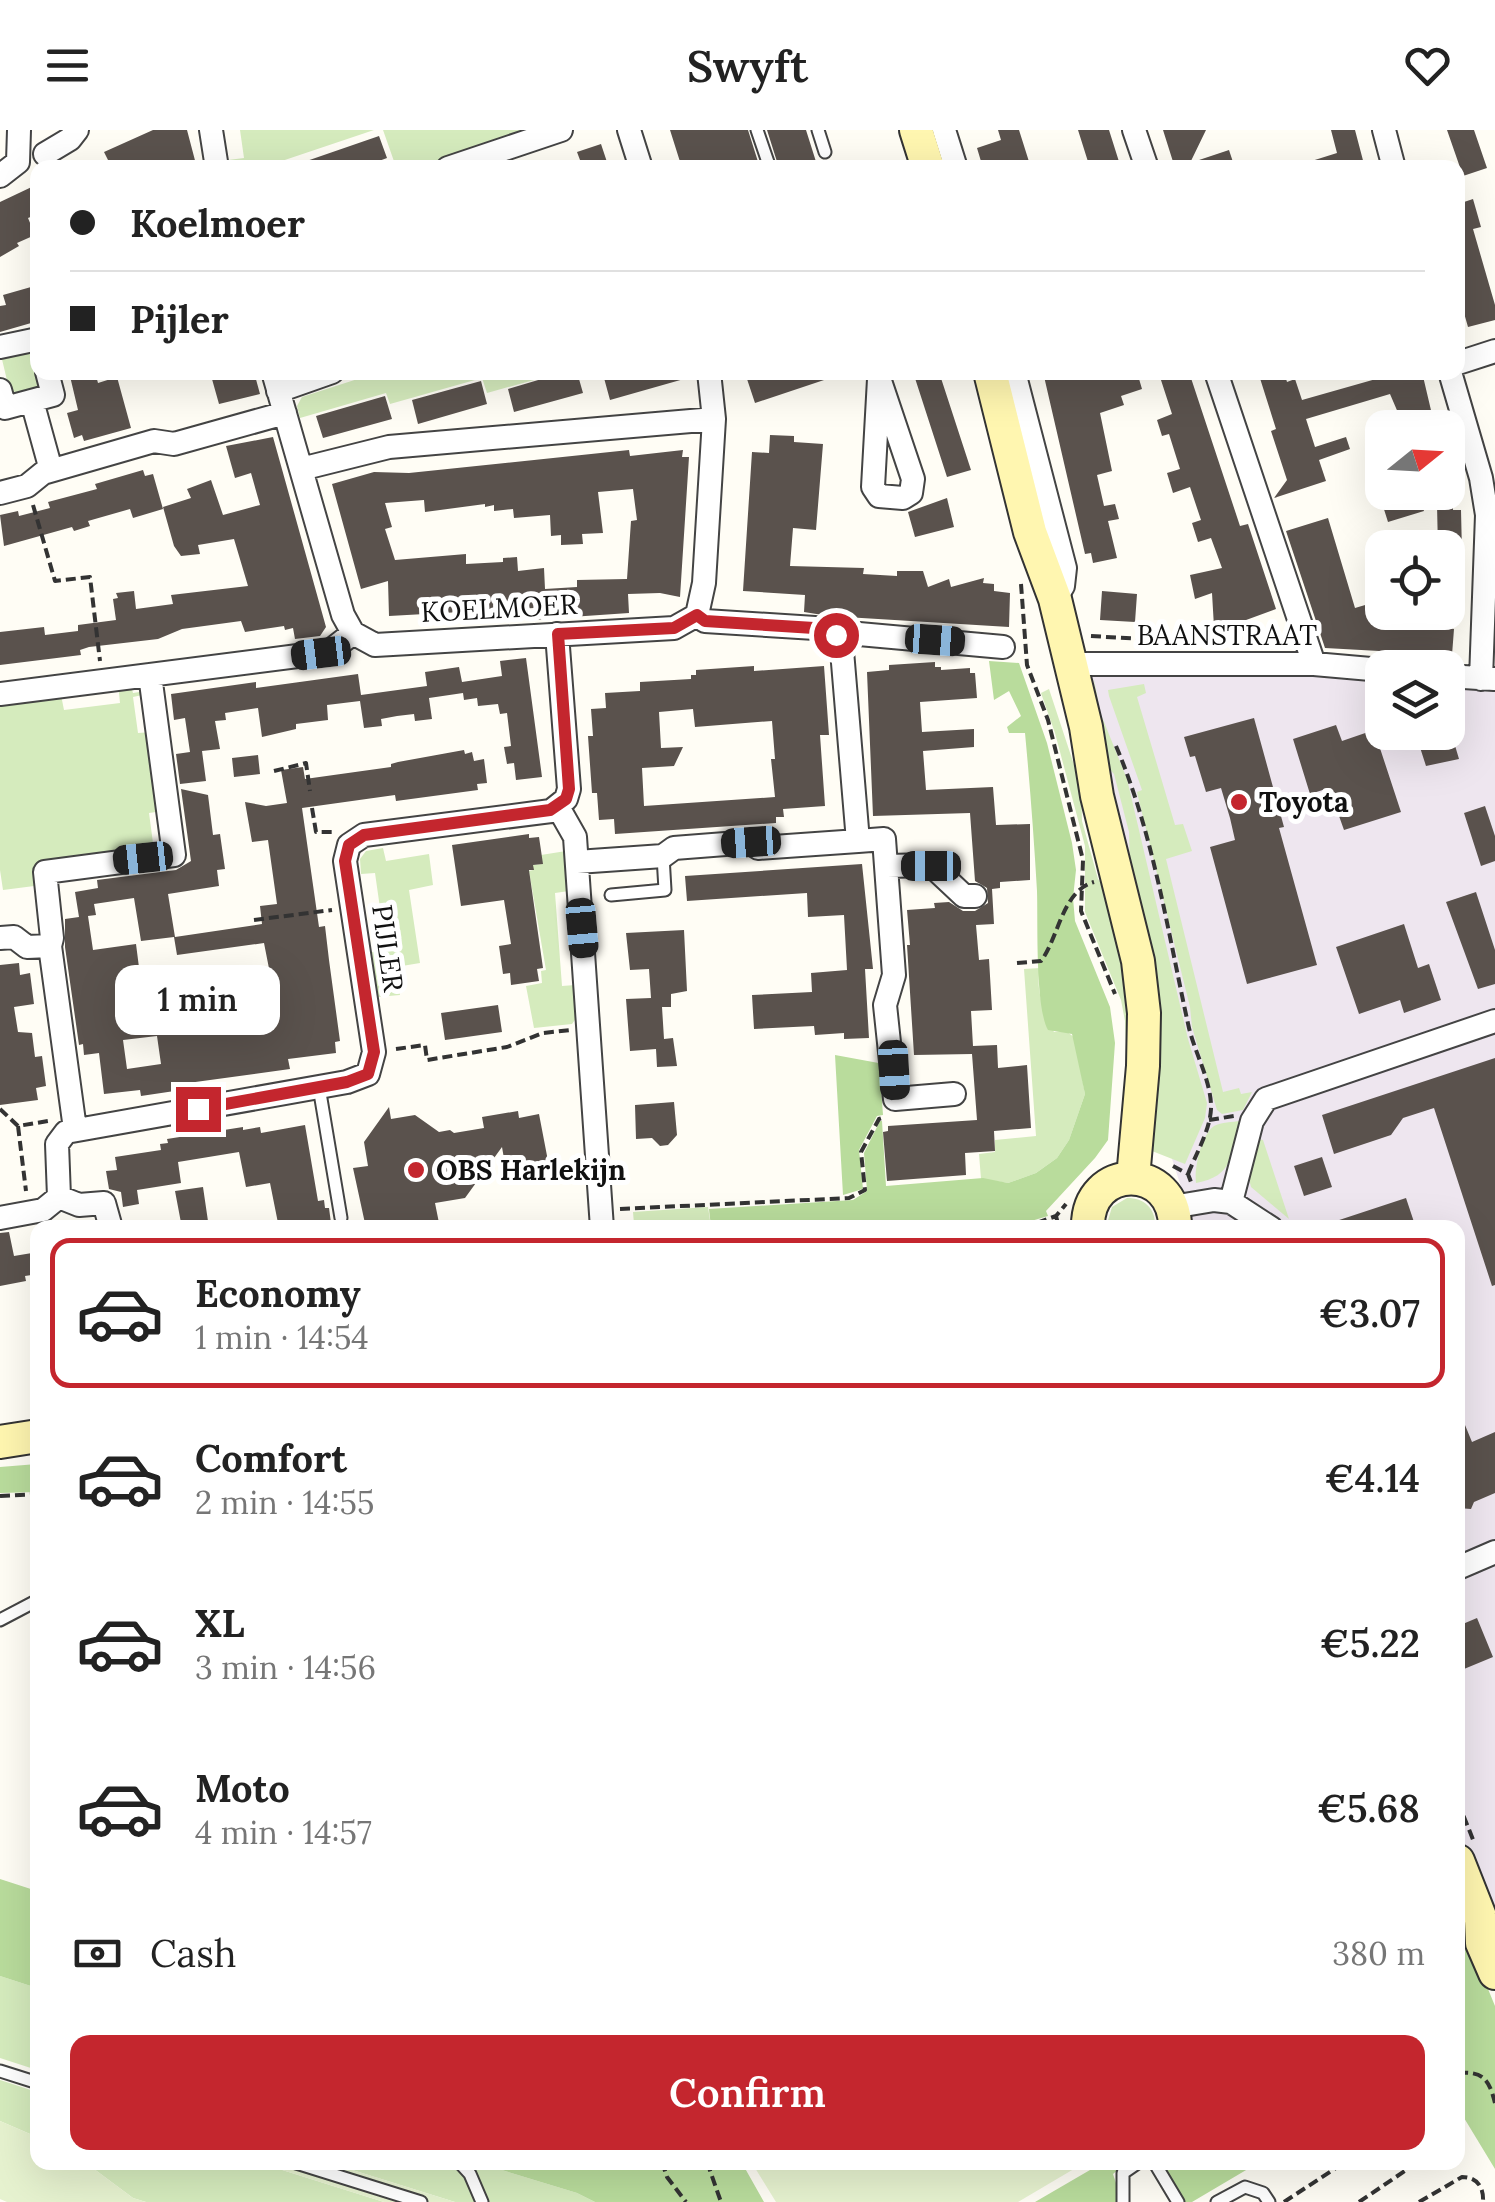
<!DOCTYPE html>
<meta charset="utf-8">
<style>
body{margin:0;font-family:Lora,serif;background:#f6f6f6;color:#222;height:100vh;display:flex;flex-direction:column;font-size:38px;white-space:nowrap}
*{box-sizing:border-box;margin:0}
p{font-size:32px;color:#767676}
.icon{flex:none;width:55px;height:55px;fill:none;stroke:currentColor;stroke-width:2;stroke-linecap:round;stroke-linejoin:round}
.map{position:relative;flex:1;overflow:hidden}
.drawer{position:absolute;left:30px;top:1090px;width:1435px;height:950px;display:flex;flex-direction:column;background:#fff;border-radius:20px;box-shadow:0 10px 40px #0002}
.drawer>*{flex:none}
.guide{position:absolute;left:30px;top:30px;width:1435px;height:220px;border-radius:20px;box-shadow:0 10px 40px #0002;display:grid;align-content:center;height:220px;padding:0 40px;background:#fff}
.needle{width:65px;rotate:72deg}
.buttons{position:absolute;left:1365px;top:280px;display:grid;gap:20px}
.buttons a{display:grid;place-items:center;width:100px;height:100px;border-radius:20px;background:#fff;box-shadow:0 10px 40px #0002;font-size:50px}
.end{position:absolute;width:45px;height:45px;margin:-22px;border:12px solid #c4262e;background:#fff;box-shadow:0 0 0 5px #fff}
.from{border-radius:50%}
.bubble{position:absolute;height:70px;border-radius:20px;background:#fff;box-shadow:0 10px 40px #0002;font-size:32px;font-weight:600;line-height:70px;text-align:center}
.car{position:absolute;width:30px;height:60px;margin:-30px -15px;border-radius:12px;box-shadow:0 0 8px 2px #0007;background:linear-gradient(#222 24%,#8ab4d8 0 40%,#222 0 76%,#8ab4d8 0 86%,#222 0)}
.guide b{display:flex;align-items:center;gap:35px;height:95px;font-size:38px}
.guide b+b{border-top:2px solid #e0e0e0}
.guide i{width:25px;height:25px;background:#222}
ul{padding:18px 0 0;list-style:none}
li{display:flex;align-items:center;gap:30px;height:150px;margin:0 20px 15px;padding:0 20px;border:5px solid transparent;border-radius:20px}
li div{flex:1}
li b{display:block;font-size:38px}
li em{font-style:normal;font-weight:600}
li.on{border-color:#c4262e}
li>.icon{width:90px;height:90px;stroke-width:1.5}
.pay{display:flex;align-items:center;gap:25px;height:110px;padding:0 40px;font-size:38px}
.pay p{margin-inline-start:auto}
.action{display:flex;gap:20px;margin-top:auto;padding:20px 40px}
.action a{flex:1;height:115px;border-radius:20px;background:#c4262e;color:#fff;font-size:40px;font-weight:600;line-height:115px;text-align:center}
header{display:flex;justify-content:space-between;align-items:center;height:130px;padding:0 40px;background:#fff;font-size:45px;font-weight:600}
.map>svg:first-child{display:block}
.industrial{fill:#eee6ef}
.green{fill:#d5ebbd}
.forest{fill:#b9dc9c}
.pitch{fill:#e6f2cf}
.building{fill:#5a524d;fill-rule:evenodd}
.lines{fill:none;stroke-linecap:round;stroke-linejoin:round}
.lane-casing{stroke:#444;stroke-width:15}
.street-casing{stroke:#444;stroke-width:26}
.secondary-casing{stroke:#333;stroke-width:36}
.path{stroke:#333;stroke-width:4;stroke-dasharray:10 5;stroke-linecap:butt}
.lane{stroke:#fff;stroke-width:11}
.street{stroke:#fff;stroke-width:22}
.secondary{stroke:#fff6b0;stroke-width:32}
.route{stroke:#c4262e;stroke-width:12}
.poi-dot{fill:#c4262e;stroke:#fff;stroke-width:4}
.labels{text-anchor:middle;stroke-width:10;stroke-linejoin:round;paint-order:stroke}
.street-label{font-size:28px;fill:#111;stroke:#fff}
.poi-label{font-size:28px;font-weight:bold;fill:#111;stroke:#fff;text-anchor:start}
</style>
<header><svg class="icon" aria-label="menu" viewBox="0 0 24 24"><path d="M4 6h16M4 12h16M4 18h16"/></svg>Swyft<svg class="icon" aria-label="heart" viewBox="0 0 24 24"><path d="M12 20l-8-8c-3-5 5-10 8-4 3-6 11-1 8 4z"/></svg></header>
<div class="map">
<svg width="1495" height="2072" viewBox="0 0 1495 2072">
<rect width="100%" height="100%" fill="#fffdf5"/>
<!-- industrial -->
<path class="industrial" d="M1279,544L1382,552V602H1448V558L1495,562V1792L1458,1704V1098L1194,1097L1163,1001L1081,545Z"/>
<!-- green -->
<path class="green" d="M240,0H374L264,37H230L228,30L244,28Z
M383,0H534L420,38L396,37Z
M33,212L38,242L45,257L11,267L0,221Z
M376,243V242L559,243L487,263L482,248L390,274L386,263L300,288L297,276L302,267Z
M1094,549L1100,582L1127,649L1188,909L1207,973L1205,988L1185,1034L1152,1021L1158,935L1130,738L1129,702L1114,644L1100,629Z
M130,552L133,563L146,561L147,564L133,567L138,603L152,602L163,681L149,683L153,713L167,711L168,720L42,755L3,760L0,740V569L61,565L64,580L120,573L118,553Z
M1144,554L1146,563L1137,567L1175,695L1183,694L1192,721L1166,729L1223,962L1239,958L1241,964L1252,962L1243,980L1222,984L1217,980L1192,897L1190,877L1141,679L1137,662L1142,660L1109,566L1108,560Z
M1049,559L1081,656L1082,691L1098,749L1110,763L1126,833L1131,898L1121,1018L1127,940L1125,891L1121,870L1085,782V716L1055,603L1041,563Z
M383,718L386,731L429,724L433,755L409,760L420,833L396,837L400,865L378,867L372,822L386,820L375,743L361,744L360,729L366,721Z
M566,721L569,761L555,763L562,856L575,855L577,887L572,894L534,898L526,856L542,853L541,841L546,840L529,741L533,740V735L542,734L541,725Z
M1040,838C1035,859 1044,883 1054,902L1066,901L1075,908L1085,964L1069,1010L1057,1028L1036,1043L1008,1053L981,1049L979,1024L995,1022V1010L1036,1006L1024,839Z
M1240,991C1231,1025 1234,1046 1196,1053C1194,1039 1201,1005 1214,996C1221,992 1233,992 1240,991Z
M1258,1009L1263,1010L1289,1089L1251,1057L1249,1049Z
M1127,1068C1145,1068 1156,1079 1155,1097H1106L1112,1077Z
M708,1077L711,1097L627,1098L634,1094L633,1082Z
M0,1846L37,1858V1940L0,1928Z
M0,1950L37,1962V2007L0,1991Z
M86,2033H260L384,2072H146L133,2068Z
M330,2033H479L577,2063L595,2072H455Z"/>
<!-- forest -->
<path class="forest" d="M989,531L1019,533L1047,613L1072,713L1076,740L1073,768L1075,791L1110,877L1115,913L1108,1010L1095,1028L1046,1081L1048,1086L1011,1097H711L709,1079L853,1070L867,1061L864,1023L880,991H882L886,1056L983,1048L1008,1053L1036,1043L1057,1028L1069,1010L1085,964L1072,904L1048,900C1035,877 1038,792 1037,761C1034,708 1030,656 1025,603H1009L1007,597L1021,586L1009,561L994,570Z
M835,925L884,934L886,957L881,958L883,985L877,986L859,1020L863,1059L843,1065Z
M37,1334V1362L0,1363V1337Z
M0,1749L37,1761V1858L0,1846Z
M1458,1786L1495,1876V2039L1458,1978Z
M479,2033H742L764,2072H595L577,2063Z
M1102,2033H1126L1113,2044L1117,2056V2072H1035Z
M1161,2033H1258L1192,2072H1182Z"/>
<!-- pitch -->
<path class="pitch" d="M0,1991L37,2007L38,2032L86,2033L133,2068L146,2072H7L0,2069Z
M260,2033H330L455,2072H384Z
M752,2033H1084L1018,2072H776Z"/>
<!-- building -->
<path class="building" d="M153,0H187L197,38H112L104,22Z
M670,0H748L760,38H682Z
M767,0H806L818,38H779Z
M998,0H1019L1031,38H983L977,18L1001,10Z
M1078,0H1109L1121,38H1090Z
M1163,0H1206L1190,33L1229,20L1235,38H1175Z
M1331,0H1355L1365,38H1302V34L1337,23Z
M1447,0H1474L1487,38L1463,46Z
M379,6L387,28L360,38H295V35Z
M601,14L609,38H583L577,22Z
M38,54V84L28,88L35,105L17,113L19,116L0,127V72Z
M1473,69L1481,97L1473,99L1495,175V190L1468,197L1458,162V74Z
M38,155V191L0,202V176L6,175L3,165Z
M69,242H95L98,253L117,247L131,298L84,311L82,305L74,308L67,283L78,280Z
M210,242H254L260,264L219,274Z
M565,242H577L583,263L514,282L508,259Z
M622,242H690L691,247L610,270L604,248Z
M767,242H838L839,245L755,273L747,249Z
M913,242H939L971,340L947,347Z
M1043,242H1065L1068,250L1100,242H1137L1142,259L1121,266L1124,275L1100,283L1112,341L1097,345L1104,376L1115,374L1119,389L1108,391L1117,428L1093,433L1091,423L1085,424Z
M1174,242H1189L1240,396L1248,394L1276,479L1227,497H1214L1212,463L1195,469L1190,445L1222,438L1211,408L1198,412L1192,393L1201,390L1190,357L1173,363L1167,343L1180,339L1169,304L1162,306L1157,290L1172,284L1160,247Z
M1258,242H1284L1287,252L1295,249L1302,270L1383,247L1382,242H1422L1434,293L1412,298L1410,290L1402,292L1390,264L1306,289L1315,317L1346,307L1350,319L1319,330L1326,351L1274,368L1287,350L1271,301L1276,299Z
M481,251L487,274L418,294L412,270Z
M385,266L392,289L323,308L316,286Z
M770,305L794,306V312L823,314L816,400L793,398L790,436L864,438L863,444L897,446V441H923L928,457L949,449L951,457L984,448L983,453L994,454V461L1010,463L1009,497L829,486L804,482L805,465L743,461L752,322L769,323Z
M273,307L326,497L320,506L295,509L293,498L285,500L284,496L245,502L241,491L182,499L158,509L89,517L80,520L81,525L0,535V502L44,497L45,505L78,501V495L116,490L113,469L118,468L116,463L134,461L136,479L173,474L171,465L248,456L234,409L198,415L200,424L181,426L174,416L163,377L191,368L187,359L211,350L223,385L260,375L251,343L235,348L226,316Z
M629,320L630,326L683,320L682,327H689L680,467L660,463L628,464L629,483L556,488L535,490L534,478L389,486L388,451L361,459L332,354L374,342L409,343ZM633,359L637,390L631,391L627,449L577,450V457L545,459L544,438L518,441L517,427L503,428V432L466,434V424L395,430L385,399L392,397L385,373L424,370L425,382L485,374V377L494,375V381L513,379L514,388L550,385L551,406L561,405V415L583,414L582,404L603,403L598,362Z
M143,340L145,346L153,344L163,379L133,388L130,379L88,391L90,396L74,401L72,397L4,416L0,385L18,381L19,386L50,378L48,372L97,359L95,354Z
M1419,363L1424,381L1388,392L1382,373Z
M947,368L954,397L915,407L908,382Z
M1437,375H1453V380H1461L1462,423L1448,424V418H1438Z
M1328,388L1355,478L1382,470V482L1440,487L1439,496L1454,499L1452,525L1325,518L1286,401Z
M1102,461L1137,464L1135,492L1100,490Z
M526,528L542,647L516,650L514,633L507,634L504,617L511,616L507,583L500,584L498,574L478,576L477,568L464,570L463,563L429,568L432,589L415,591L414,584L397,586L381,589L382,596L364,598L360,571L327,575L328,590L296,594V599L262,607L258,578L225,583L226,590L215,591L220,619L202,621L206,651L180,654L176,624L190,622L185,588L174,590L171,564L256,552V558L358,544L361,565L427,556L425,542L459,537L462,552L502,546L500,531Z
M935,532V537H941V540L970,538V543H975L977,568L920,572L922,602L974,599V617L923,621L926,660L993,657L996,695L1030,694V750L1000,752V758L992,759L994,794L976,795L979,830L989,829L992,880L971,881L973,916L997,915L998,938L1027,935L1031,998L994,1001L995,1021L965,1023L966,1045L887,1051L883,1002L888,1001V996L977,990L972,924L914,925L907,815H910L907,780L935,778L934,773L949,772L963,781H975L988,773L987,758L975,751L970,683L873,686L867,542L889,540V535Z
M754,536V541L824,536L829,605H820L825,676L783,679L784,687H776V693L615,704L614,689L599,690L597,663H592L588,606H593L591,579L606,578L605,563L640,561V552L691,549V545H696V540ZM693,579L695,597L772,591L775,629H771L775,667L644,676L642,638L674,636L683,617L661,618L659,582Z
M1254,588L1284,697L1279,698L1317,835L1247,854L1210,717L1235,710L1230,688L1221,658L1206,662L1195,626L1190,627L1184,607Z
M1336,595L1342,611L1374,600L1401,682L1344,700L1329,658L1310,664L1293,609Z
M1434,602H1451L1459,629L1426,636L1417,608Z
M464,620L465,624L472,622L474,631L484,629L487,653L477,654L478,660L396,671L395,665L302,678L319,797L325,796L329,830L340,911L335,912L336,923L288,929L290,939L188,953V959L141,966L140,960L104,964L99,923L84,925L83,914L79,915L65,817V789L79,787L75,762L98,758L97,750L176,740L191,731L181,659L208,665L213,705L220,704L225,739L217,740L219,756L168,764L175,807L262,794L260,776L277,774L268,710L252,712L245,672L266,676L287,673L281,640L303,637L305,649L391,637V634L398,632ZM134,768L141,811L174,807L177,825L264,813L275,869L188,881L189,886L146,892L136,814L93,820L88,786L96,785L94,774ZM157,906L161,934L127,939L123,910Z
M258,625L260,644L234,647L232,628Z
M1485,676L1495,706V731L1481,736L1464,683Z
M529,704V708L539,707L543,734L533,735L534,740H529L543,838L537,839L539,851L511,855L510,843L503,844L499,816L511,814L504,770L461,776L452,715Z
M862,734L873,839H865L869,908L844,909V903L815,905L814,896L754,899L752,865L812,862L811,843L847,840L844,785L808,787L807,763L687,771L685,746Z
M1476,762L1495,820V854L1478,859L1446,772Z
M1404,794L1418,838L1429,834L1441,870L1404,883L1400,870L1359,884L1336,817Z
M684,800L687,861L671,864V877H662L664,909L673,908L677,936L657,937L656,919L630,921L626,869L651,868L649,839L630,840L626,803Z
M19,833L20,845L30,843L34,874L14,877L18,902L32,903L35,927L42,926L46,956L36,958L38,970L0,975V835Z
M498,875L502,902L445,910L441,883Z
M1495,928V1155L1492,1156L1434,978L1403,988L1391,1005L1334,1024L1322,985Z
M674,972L677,1005L668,1015L660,1016L652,1008L636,1009L635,975Z
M389,977L391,989L415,985L439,1002L450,1000L454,1003L484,998L482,987L518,981L519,988L539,984L548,1031L528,1035L529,1042L507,1046L502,1017L465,1068L435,1073L440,1098H366L353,1038L368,1036L364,1012Z
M305,995L318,1071L324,1070L325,1078H329L331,1093H328L329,1098H279L270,1053L246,1057L239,1022L178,1032L181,1053L137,1060L139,1074L123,1077L121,1062L109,1059L106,1041L117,1040L115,1027L161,1020L160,1014L168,1013L167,1009L243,997V1000L260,997L261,1003Z
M1322,1027L1332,1057L1304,1066L1294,1036Z
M203,1057L209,1098H182L175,1061Z
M1406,1068L1416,1098H1325L1324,1095Z
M9,1102L14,1126L38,1122V1144L25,1146L26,1151L0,1156V1103Z
M1458,1278L1472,1312L1495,1302V1363L1474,1372L1471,1379L1458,1378Z
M1477,1488L1493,1527L1464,1539L1458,1523V1496Z"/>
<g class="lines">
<defs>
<path id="lane" d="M757,0L770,38
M818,0L825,22
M611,765L665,760L663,726
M319,957L341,1088
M0,1490L38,1470
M0,1941L38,1953
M293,2032L421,2072
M459,2032L470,2044L482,2072
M1154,2032L1178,2072
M1123,2072V2043L1139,2032
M1217,2072L1245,2057L1263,2063L1269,2072"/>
<path id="street" d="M211,0L217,38
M629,0L641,38
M944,0L956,38
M1134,0L1147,38
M1384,0L1394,38
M45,24L70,9L77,0
M448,38L561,0
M0,46L18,32L19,0
M0,217L38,209
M1458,233L1495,221
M273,242L343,485L353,503L375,515L674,498L697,485
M877,242L913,349L911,363L903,368L879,366L873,357L879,249
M1014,242L1065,438L1063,456L1055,469
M1216,242L1314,534
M1450,242L1481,348L1487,385L1481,549
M0,260L5,278L53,265L47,242
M278,261L332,242
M32,271L51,340
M301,339L389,317L714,289
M0,363L27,356L43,343L154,311L174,314L285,283
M697,485L704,453L714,289L709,242
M697,485L705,491L815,498L830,502L841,509
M841,509L858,711L884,709L894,845L885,875L895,969L954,964
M841,509L859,504L1003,517
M1070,534H1314L1382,540
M1448,546L1494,549
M0,564L321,523L330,521L353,503
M558,677L575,707L602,1098
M577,732L663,726L674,718L751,712L758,718L858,711
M887,736L931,735L964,766H975
M0,808L14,807L27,817L50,816
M75,999L50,816L52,808L45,742L174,725L150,545
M59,1067L79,1075L104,1073L111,1098
M1172,1077L1214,1070L1231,1072
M0,1088L43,1080L59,1067L57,1014L66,1002L347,952L368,944L374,922L345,731L349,715L364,705L551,681L566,669L569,659L557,504
M1271,1098L1231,1072L1252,991L1266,969L1495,891
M1458,1438L1495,1422"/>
<path id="secondary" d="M916,0L928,38
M990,242L1030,402L1055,469L1086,597L1097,666L1138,831L1144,883L1143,936L1133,1048
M1088,1098C1086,1032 1176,1032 1175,1098
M0,1312L38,1306
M1458,1731L1481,1789L1495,1806
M1481,1789L1482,1813L1495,1843"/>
</defs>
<!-- lane casing -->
<use href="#lane" class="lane-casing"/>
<!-- street casing -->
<use href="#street" class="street-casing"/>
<!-- secondary casing -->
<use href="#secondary" class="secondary-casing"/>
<!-- path -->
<path class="path" d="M33,375L55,451L90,447L100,531
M1021,454L1027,535L1048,590L1083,730L1081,781L1115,864
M1091,506L1176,511
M1116,616C1154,705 1168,804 1189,898C1195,923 1212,953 1211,979C1210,1000 1196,1024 1188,1044
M274,641L306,633L310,661
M312,678L316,702H334
M254,790L332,780
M1017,833L1041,831C1059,807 1062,761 1094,752
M396,919L425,915L427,930L507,917L543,903L570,900
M0,979L18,996L48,991
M1209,990L1234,986
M18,996L26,1061
M1173,1036L1188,1044L1191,1052
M620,1079L849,1068L865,1060L861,1022L879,989L885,987
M1056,1086L1059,1098
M1023,1098L1056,1086L1066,1074
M0,1366L38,1364
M1458,1672L1474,1712
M1458,1943C1483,1941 1489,1949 1495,1973
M662,2032L667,2047L686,2072
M707,2032L721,2072
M1284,2072L1345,2032
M1359,2072L1418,2032
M1419,2072L1462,2047C1477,2047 1484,2057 1483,2072"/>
<!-- lane -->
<use href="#lane" class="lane"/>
<!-- street -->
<use href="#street" class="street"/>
<!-- secondary -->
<use href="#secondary" class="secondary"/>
</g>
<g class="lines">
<!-- route -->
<path class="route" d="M198,979L347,952L368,944L374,922L345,731L349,715L364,705L550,680L566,669L569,659L558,504L674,498L697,485L705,491L814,498L836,505"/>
</g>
<!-- markers -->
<g class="poi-dot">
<circle cx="1239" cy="672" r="10"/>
<circle cx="416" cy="1040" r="10"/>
</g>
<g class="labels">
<!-- street labels -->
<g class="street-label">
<text transform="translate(499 478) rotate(-3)" y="10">KOELMOER</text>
<text x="1227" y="515">BAANSTRAAT</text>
<text transform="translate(388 818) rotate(82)" y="10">PIJLER</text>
</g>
<!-- poi labels -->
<g class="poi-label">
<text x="1259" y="682">Toyota</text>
<text x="436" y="1050">OBS Harlekijn</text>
</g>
</g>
</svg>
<div class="buttons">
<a><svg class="needle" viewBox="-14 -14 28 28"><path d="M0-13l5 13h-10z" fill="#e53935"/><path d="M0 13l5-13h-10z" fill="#767676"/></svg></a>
<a><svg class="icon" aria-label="locate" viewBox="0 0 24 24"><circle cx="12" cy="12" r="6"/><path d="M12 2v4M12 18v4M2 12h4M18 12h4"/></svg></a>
<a><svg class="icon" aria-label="layers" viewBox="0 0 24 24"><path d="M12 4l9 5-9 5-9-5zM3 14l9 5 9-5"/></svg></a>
</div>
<i class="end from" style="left:836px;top:505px"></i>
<i class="end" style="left:198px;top:979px"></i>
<div class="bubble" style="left:115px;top:835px;width:165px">1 min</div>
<i class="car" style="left:935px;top:510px;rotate:94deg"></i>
<i class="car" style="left:321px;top:523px;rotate:263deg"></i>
<i class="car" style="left:751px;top:712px;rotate:266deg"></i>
<i class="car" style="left:143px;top:728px;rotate:264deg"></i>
<i class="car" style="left:931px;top:736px;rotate:270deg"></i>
<i class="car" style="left:582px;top:798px;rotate:175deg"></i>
<i class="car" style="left:894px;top:940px;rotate:177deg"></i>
<div class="guide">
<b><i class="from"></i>Koelmoer</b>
<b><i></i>Pijler</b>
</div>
<section class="drawer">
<ul>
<li class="on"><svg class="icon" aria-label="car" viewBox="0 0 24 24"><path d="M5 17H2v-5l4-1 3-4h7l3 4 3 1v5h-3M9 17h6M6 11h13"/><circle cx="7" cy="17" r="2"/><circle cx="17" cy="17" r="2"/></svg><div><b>Economy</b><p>1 min · 14:54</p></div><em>€3.07</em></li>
<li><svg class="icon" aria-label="car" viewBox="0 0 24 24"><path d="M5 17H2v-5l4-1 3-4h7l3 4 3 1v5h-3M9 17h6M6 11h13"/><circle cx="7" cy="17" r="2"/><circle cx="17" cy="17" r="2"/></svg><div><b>Comfort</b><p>2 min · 14:55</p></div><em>€4.14</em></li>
<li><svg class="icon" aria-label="car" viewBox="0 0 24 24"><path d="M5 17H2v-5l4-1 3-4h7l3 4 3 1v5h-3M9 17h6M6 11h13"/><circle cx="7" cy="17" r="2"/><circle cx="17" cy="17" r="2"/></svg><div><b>XL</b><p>3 min · 14:56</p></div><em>€5.22</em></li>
<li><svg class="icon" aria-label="car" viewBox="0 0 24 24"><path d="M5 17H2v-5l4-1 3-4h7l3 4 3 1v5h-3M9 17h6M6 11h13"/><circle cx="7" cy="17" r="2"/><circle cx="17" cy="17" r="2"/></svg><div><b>Moto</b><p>4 min · 14:57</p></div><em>€5.68</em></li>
</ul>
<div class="pay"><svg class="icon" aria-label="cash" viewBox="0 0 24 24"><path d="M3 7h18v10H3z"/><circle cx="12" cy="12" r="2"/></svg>Cash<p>380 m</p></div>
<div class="action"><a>Confirm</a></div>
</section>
</div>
